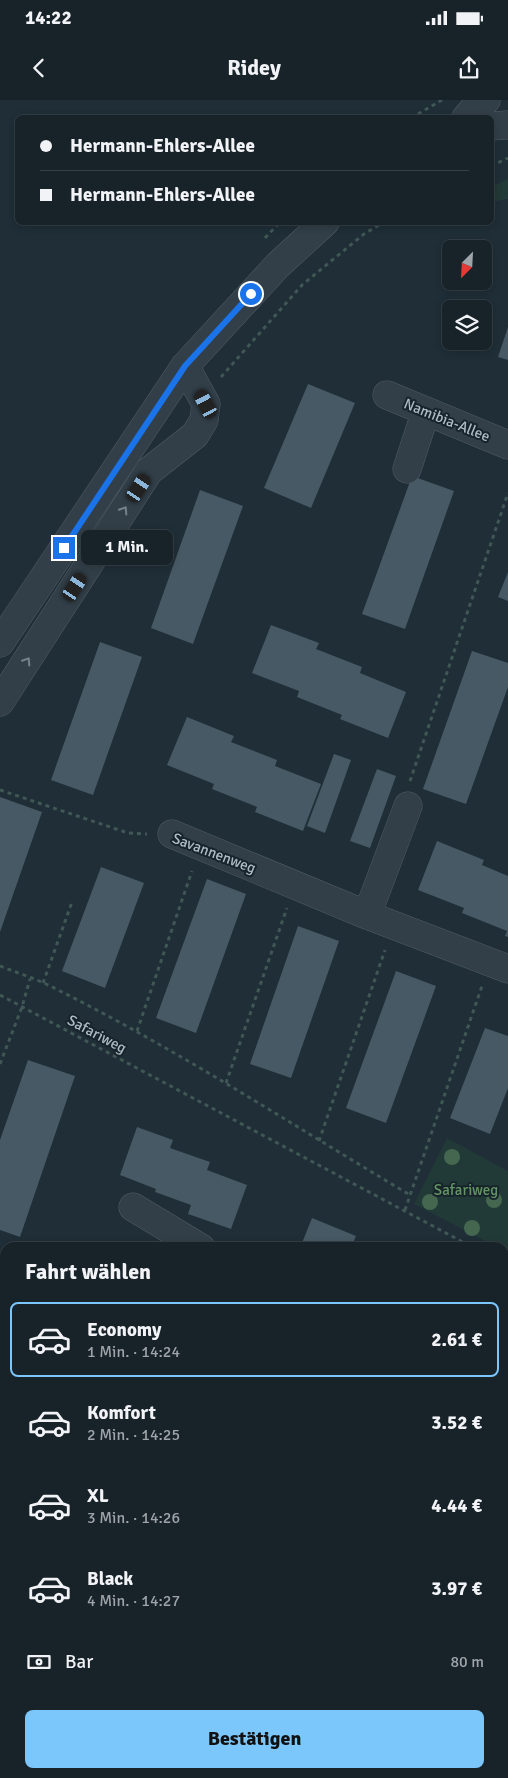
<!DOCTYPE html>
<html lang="de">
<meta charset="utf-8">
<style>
body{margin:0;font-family:Signika,sans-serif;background:#242f35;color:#f1f3f6;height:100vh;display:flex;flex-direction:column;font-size:19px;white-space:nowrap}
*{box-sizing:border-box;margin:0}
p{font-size:16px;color:#9ea4a8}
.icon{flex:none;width:28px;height:28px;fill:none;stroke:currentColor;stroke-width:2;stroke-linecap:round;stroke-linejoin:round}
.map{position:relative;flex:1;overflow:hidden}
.drawer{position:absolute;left:0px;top:1142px;width:509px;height:536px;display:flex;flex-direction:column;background:#172229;border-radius:15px 15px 0 0;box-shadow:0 2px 8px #0003,0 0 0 1px #363f46}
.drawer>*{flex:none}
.guide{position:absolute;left:15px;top:15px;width:479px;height:110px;border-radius:8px;box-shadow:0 2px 8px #0003,0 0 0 1px #363f46;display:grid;align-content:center;height:110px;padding:0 25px;background:#172229}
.needle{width:32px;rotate:204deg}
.fabs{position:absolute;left:442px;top:140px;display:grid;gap:10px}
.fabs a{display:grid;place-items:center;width:50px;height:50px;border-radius:8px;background:#172229;box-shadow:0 2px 8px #0003,0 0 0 1px #363f46;font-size:25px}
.end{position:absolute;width:22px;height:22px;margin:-11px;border:6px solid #1a73e8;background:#fff;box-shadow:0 0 0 2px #fff}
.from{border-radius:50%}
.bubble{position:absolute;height:35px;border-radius:8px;background:#172229;box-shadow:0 2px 8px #0003,0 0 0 1px #363f46;font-size:16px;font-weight:800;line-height:35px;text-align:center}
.car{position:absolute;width:15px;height:30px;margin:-15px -8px;border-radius:6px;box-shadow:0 0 4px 1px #0007;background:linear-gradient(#222 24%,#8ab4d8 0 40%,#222 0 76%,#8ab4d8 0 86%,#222 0)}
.guide b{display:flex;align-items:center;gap:18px;height:48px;font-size:19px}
.guide b+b{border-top:1px solid #363f46}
.guide i{width:12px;height:12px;background:#f1f3f6}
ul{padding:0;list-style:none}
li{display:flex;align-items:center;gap:15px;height:75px;margin:0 10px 8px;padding:0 15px;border:2px solid transparent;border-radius:8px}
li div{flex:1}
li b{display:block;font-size:19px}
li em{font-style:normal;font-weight:800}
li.selected{border-color:#7bc6fb}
li>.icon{width:45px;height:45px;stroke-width:1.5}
h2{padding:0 25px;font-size:22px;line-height:60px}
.pay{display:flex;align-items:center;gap:12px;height:55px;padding:0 25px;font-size:19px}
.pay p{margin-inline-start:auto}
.cta{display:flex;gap:10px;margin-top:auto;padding:10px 25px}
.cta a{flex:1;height:58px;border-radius:8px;background:#7bc6fb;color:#111;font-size:20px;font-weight:800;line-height:58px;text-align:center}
.status{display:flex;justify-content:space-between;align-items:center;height:35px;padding:0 25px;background:#172229;direction:ltr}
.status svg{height:14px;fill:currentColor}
header{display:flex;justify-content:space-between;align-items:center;height:65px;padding:0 25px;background:#172229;font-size:22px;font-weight:800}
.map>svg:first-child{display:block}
.green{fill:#223a37}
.building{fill:#475964}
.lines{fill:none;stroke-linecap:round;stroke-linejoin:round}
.minor-casing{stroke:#505d66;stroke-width:29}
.path{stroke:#405755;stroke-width:3;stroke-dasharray:4 4;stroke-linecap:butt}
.minor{stroke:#323f48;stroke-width:28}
.tree{fill:#456750}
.oneway{stroke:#75838d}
.route{stroke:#1a73e8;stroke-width:6}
.labels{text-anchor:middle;stroke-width:4;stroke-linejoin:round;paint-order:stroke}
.street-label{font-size:15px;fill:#acbbc5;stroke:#18242c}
.park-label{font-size:15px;fill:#649665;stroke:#18242c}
</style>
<div class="status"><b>14:22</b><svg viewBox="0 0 49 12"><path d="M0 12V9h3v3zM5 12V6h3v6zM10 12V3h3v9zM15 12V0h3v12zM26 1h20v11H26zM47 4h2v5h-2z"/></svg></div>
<header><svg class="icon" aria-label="back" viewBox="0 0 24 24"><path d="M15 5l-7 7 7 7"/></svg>Ridey<svg class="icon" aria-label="share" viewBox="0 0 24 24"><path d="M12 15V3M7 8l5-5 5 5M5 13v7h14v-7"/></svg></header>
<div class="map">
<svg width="508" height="1678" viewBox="0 0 508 1678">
<rect width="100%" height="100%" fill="#1f2e37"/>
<!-- green -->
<path class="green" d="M508,79V99L491,102V87Z
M447,1038L508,1071V1153L504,1151V1148L497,1147L414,1104Z"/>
<!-- building -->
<path class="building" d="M508,227V260L498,257Z
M308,284L355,303L311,408L264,388Z
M412,376L454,391L405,529L362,514Z
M200,390L243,406L193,544L151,528Z
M508,472V501L498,497Z
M271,525L319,543L316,549L362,567L360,573L406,592L388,638L340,619L342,615L297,597L299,591L252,573Z
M100,542L142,557L93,695L51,680Z
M472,551L508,563V587L466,704L423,689Z
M187,617L234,636L231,642L277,660L275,666L321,684L303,731L255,712L257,707L212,689L214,684L167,665Z
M334,654L351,660L325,733L307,726Z
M377,669L396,676L370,748L350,741Z
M0,697L42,712L0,832Z
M437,741L484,760L482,765L508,776V837L505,836L507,831L462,813L464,808L418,790Z
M101,767L144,783L105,888L62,871Z
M207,779L246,794L196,933L156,918Z
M298,826L339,841L291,978L250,964Z
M396,871L436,886L386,1023L346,1008Z
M485,928L508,936V988L490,1034L450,1018Z
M28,960L75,976L20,1137L0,1130V1040Z
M137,1027L173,1040L170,1048L210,1062L207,1070L247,1085L231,1129L188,1114L191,1105L155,1092L156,1089L120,1075Z
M312,1118L356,1136L351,1148H300Z
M504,1253L508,1254V1305L504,1304Z
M5,1268V1301L0,1298V1277Z
M0,1329L5,1332V1337L0,1345Z
M504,1389L508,1391V1414L504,1425Z
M5,1602V1662L0,1668V1608Z
M7,1674H20L30,1678H6Z
M105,1674H170L167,1678H101Z
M361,1674H414L411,1678H359Z"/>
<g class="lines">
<defs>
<path id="minor" d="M466,18L472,11L486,0
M491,26L508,25
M387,295L508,345
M407,369L426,311
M0,543L185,266L278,165L325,122
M0,602L149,371L195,335L204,320L206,304L185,266
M172,734L367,815L508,869
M367,815L408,706
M133,1107L201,1148
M0,1182L5,1185
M0,1212L5,1205
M504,1330L508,1332
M504,1476L508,1464
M504,1653L508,1648
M482,1678L486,1674"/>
</defs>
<!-- minor casing -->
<use href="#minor" class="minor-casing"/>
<!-- path -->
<path class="path" d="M411,18L442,0
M491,66L508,58
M265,138L280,122
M221,277L302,185L364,134L384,122
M410,681L508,393
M0,690L128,733L147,734
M0,866C15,872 31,877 46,884C172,946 289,1023 410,1095
M43,883L72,802
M0,895L474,1148
M137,931L192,771
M0,964L22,907L30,879
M226,983L287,808
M319,1041L385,850
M405,1110L482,886
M504,1163L508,1166"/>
<!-- minor -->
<use href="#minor" class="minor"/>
</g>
<!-- trees -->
<g class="tree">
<circle cx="452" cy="1057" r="8"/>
<circle cx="494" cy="1100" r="8"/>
<circle cx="430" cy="1102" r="8"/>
<circle cx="472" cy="1128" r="8"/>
</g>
<!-- one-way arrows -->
<defs><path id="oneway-chevron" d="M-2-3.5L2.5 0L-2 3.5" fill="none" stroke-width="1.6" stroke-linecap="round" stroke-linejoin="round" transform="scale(1.25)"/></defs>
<g class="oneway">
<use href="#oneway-chevron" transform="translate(124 410) rotate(-57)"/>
<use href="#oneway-chevron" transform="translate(27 561) rotate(-57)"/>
</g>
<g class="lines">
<!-- route -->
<path class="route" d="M64,448L185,266L251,194"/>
</g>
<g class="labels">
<!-- street labels -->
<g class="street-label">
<text transform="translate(447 320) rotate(22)" y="5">Namibia-Allee</text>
<text transform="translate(214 753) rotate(21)" y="5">Savannenweg</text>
<text transform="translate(97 934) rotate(28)" y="5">Safariweg</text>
</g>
<!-- park labels -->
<g class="park-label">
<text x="466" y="1095">Safariweg</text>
</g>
</g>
</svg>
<div class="fabs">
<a><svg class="needle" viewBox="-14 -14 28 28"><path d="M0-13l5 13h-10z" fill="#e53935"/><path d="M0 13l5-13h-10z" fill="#9ea4a8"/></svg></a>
<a><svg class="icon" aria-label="layers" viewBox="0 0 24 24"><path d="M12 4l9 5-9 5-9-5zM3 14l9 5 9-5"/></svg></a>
</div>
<i class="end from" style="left:251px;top:194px"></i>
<i class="end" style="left:64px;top:448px"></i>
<div class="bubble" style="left:81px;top:430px;width:92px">1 Min.</div>
<i class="car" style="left:206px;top:304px;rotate:332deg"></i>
<i class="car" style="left:139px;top:388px;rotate:33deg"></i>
<i class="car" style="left:75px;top:487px;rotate:33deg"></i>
<div class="guide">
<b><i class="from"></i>Hermann-Ehlers-Allee</b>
<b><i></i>Hermann-Ehlers-Allee</b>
</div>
<section class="drawer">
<h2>Fahrt wählen</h2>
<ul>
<li class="selected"><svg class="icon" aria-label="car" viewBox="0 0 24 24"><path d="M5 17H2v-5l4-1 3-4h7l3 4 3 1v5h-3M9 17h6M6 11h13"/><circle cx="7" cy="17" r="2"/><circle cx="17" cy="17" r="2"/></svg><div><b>Economy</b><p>1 Min. · 14:24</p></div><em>2.61 €</em></li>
<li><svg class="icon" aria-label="car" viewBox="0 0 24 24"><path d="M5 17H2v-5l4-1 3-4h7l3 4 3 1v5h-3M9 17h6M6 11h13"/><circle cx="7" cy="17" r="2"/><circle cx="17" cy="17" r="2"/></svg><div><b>Komfort</b><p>2 Min. · 14:25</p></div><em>3.52 €</em></li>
<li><svg class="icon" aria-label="car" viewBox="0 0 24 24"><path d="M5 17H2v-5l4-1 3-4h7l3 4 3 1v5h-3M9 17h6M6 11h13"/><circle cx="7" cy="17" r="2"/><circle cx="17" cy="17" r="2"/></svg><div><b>XL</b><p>3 Min. · 14:26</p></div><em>4.44 €</em></li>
<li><svg class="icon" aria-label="car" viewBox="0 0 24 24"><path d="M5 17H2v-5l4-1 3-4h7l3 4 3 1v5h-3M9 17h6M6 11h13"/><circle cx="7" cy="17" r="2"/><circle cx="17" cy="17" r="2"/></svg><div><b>Black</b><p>4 Min. · 14:27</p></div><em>3.97 €</em></li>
</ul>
<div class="pay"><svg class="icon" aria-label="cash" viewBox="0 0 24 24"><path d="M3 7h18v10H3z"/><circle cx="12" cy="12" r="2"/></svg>Bar<p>80 m</p></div>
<div class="cta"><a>Bestätigen</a></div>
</section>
</div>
